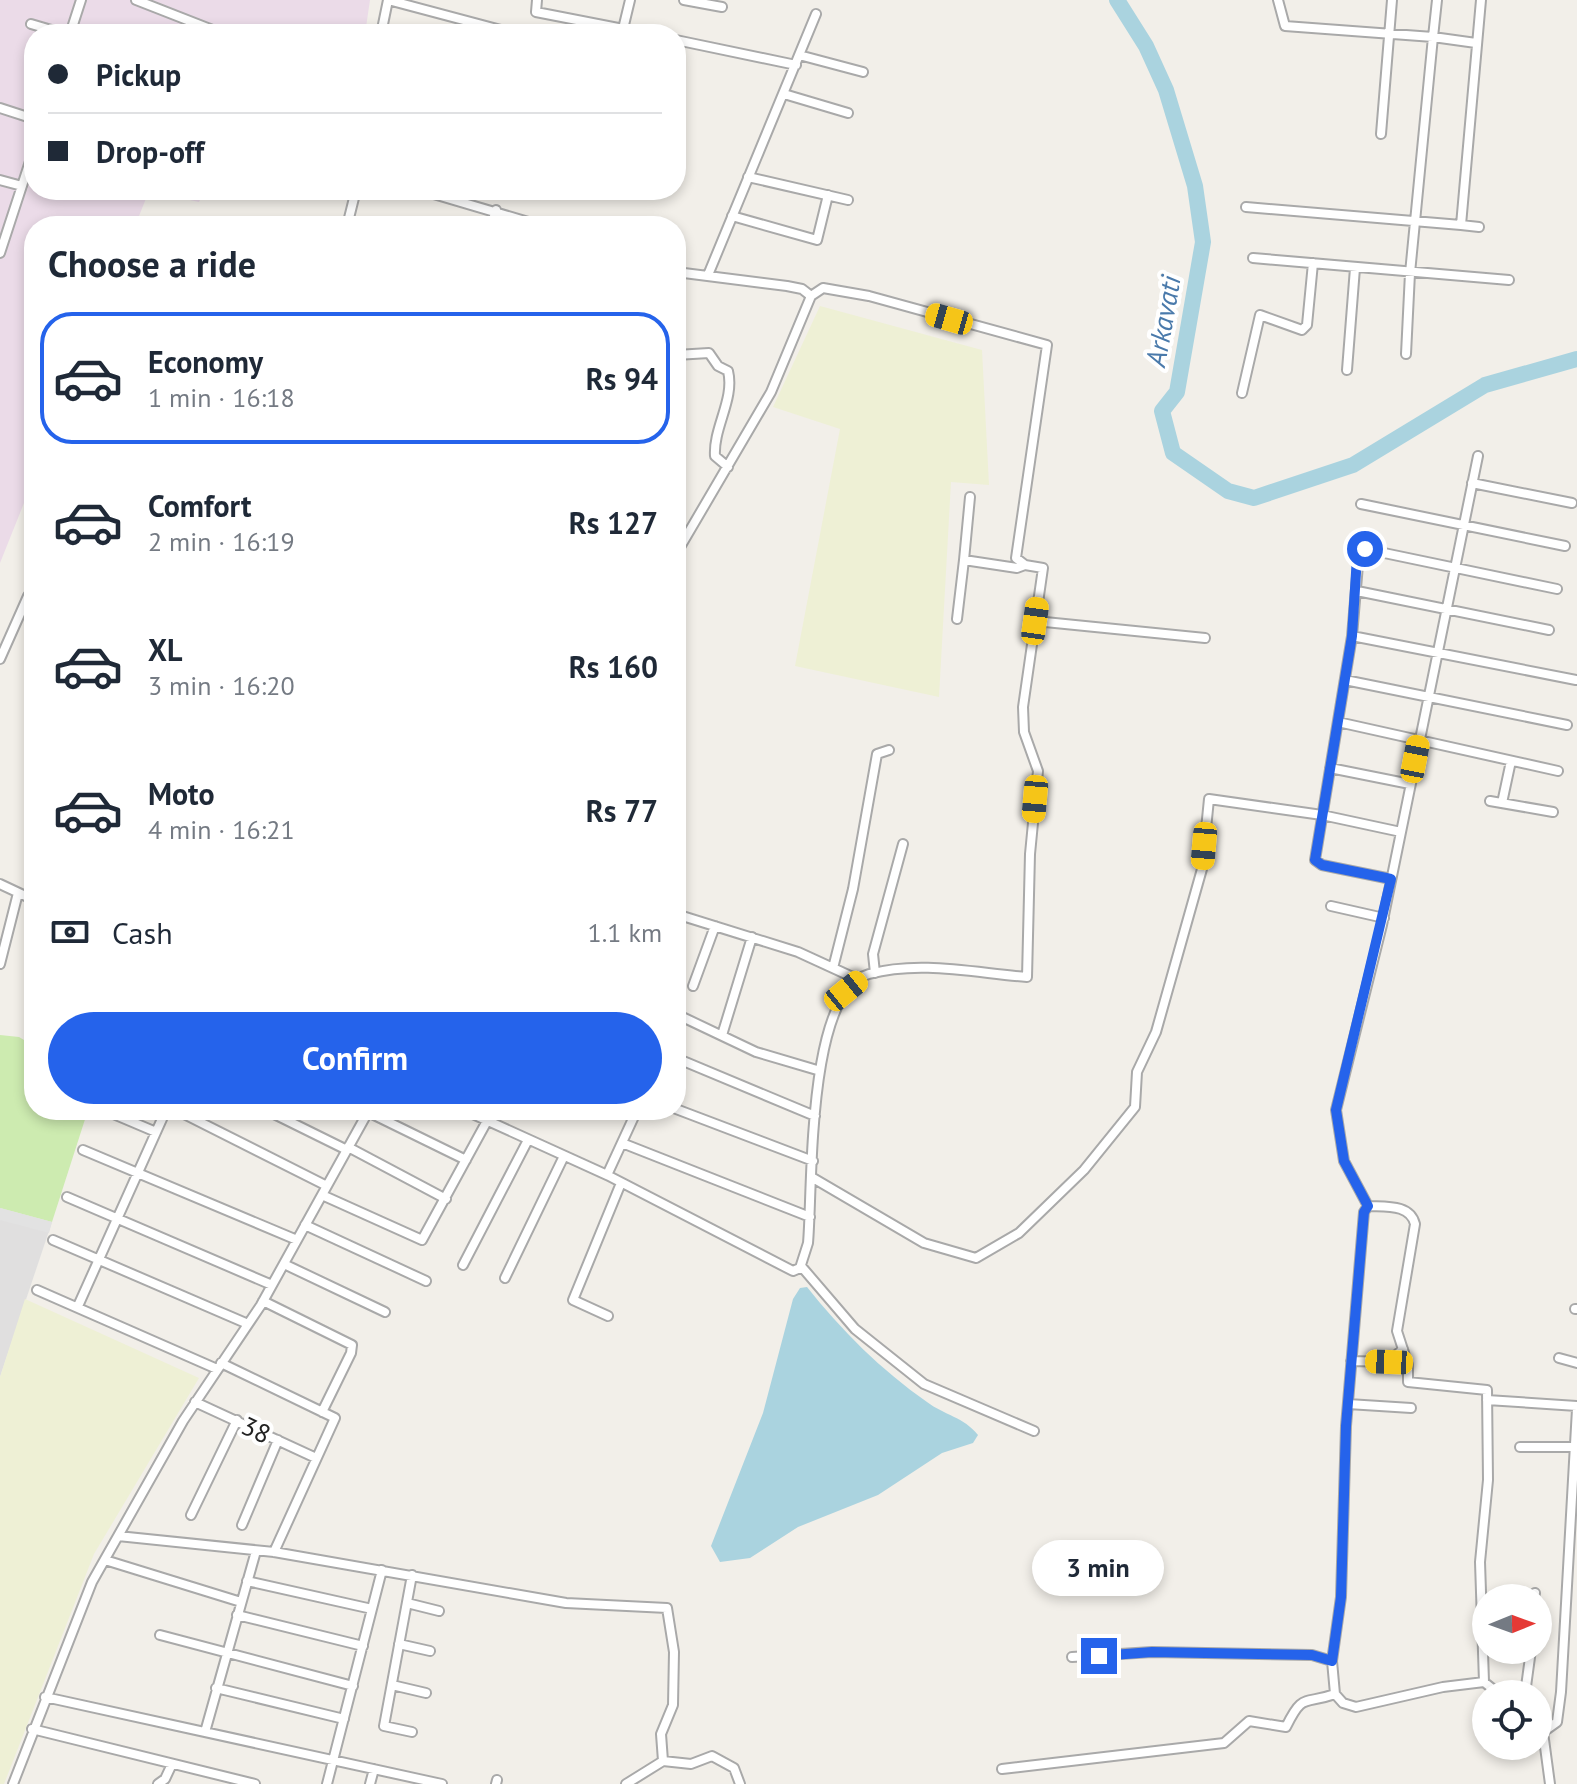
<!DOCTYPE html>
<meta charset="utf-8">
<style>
body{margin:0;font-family:"PT Sans",sans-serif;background:#f6f6f7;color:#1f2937;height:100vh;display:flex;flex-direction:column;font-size:30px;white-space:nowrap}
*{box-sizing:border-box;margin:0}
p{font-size:26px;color:#747a83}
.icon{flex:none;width:44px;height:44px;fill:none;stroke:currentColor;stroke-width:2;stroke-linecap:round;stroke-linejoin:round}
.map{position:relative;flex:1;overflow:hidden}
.sheet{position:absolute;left:24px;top:216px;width:662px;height:904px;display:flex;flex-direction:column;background:#fff;border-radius:32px;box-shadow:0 4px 12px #0003}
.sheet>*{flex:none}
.top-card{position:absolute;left:24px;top:24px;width:662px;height:176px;border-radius:32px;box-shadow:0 4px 12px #0003;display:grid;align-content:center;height:176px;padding:0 24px;background:#fff}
.needle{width:52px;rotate:89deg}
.buttons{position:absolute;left:1472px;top:1584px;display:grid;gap:16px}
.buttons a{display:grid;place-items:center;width:80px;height:80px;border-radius:50%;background:#fff;box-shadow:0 4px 12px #0003;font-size:40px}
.end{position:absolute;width:36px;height:36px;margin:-18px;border:10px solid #2563eb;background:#fff;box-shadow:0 0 0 4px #fff}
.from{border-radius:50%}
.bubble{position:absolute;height:56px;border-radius:28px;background:#fff;box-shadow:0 4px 12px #0003;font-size:26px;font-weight:800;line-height:56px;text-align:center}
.car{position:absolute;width:24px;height:48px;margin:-24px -12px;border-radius:10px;box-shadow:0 0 6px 2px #0007;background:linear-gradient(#f5c518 24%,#345 0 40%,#f5c518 0 76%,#345 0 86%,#f5c518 0)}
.top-card b{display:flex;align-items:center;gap:28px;height:76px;font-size:30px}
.top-card b+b{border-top:2px solid #e0e1e3}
.top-card i{width:20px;height:20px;background:#1f2937}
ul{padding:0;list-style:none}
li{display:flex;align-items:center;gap:24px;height:132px;margin:0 16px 12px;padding:0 8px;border:4px solid transparent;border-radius:32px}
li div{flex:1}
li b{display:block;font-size:30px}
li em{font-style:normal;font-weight:800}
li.selected{border-color:#2563eb}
li>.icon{width:72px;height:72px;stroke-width:1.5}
h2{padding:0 24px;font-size:36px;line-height:96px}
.pay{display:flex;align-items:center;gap:20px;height:88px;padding:0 24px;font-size:30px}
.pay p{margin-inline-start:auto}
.button{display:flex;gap:16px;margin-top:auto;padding:16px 24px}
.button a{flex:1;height:92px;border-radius:48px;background:#2563eb;color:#fff;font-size:32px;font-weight:800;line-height:92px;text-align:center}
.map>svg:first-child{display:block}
.residential{fill:#e0dfdf}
.industrial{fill:#ebdbe8}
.farmland{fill:#eef0d5}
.grass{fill:#cdebb0}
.parking{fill:#e2e2e2}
.water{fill:#aad3df}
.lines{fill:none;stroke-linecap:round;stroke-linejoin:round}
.river{stroke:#aad3df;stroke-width:16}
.minor-casing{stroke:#a9a9a9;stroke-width:12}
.minor{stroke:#fff;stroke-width:8}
.route{stroke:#2563eb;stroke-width:10}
.labels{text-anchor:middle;stroke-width:8;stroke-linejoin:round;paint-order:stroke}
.street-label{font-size:26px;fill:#222;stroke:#fff}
.water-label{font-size:28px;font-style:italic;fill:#4a7aab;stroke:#fff}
</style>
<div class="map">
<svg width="1577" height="1784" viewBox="0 0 1577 1784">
<rect width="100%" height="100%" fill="#f2efe9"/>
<!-- residential -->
<path class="residential" d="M0,1208L52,1222L0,1377Z"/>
<!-- industrial -->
<path class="industrial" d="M0,0H370L365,34H34V190H204L199,202L149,191L135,226H34V478L0,563Z"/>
<!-- farmland -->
<path class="farmland" d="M820,306L982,350L989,485L951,482L939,697L795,666L840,429L773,407Z
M25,1299L199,1378L94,1554L4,1784H0V1377Z"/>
<!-- grass -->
<path class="grass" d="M0,1035L19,1037L34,1046V1110H88L52,1222L0,1208Z"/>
<!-- parking -->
<path class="parking" d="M0,1208L52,1222L49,1233L0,1220Z"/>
<!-- water -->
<path class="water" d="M807,1287C841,1330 881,1370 927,1402C944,1415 964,1417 978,1435L973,1443L942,1453L878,1495L798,1527L750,1558L720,1562L711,1546L763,1413L793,1299L800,1288Z"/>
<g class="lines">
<!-- river -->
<path class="river" d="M1117,0L1146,46L1166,90L1195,186L1203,242L1177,392L1162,411L1173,453L1228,491L1254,498L1353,465L1485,385L1577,359"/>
<defs>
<path id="minor" d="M136,0L223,34
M388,0L501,30
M537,0L536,12L649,34
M684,0L722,7
M1278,0L1285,26L1433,37L1410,273L1406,354
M1437,0L1433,37L1476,43
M31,24L65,34
M623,29L630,0
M70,34L81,0
M381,34L388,0
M676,40L796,65
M799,55L863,72
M784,94L848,113
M0,108L34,119
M1381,134L1392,0
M748,177L848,200
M0,180L22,186
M420,190L542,226
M1246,207L1461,225L1481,0
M732,216L817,240L828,195
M1461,225L1479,227
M347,226L356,190
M491,226L496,210
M0,253L34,149
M1253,258L1509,280
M676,272L787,286L802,289L811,296
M708,275L816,14
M676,355L709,353L718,366L728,371C735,399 713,428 715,456L728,467
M1347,370L1355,268
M1242,393L1260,315L1302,330L1307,325L1313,263
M1472,483L1572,503
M970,497L964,560L1017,568L1025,565
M1361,504L1565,546
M1357,591L1549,630
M957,619L964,560
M1035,621L1205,638
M1352,636L1576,680
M0,659L28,596L34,592
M1345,680L1567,725
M1338,722L1558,771
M1330,768L1410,784
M1490,801L1553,812
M1502,803L1511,761
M1391,879L1322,865L1315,860L1352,636L1359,553L1365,549L1557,589
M0,884L34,900
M1331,906L1384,918
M676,914L798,952L859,980
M0,964L18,893
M833,968L853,889L877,754L889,750
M875,973L873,954L903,844
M693,986L715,926
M676,1014L756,1052L817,1070
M722,1035L752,937
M676,1058L815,1116
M676,1109L813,1161
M104,1110L156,1132
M176,1110L327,1186
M266,1110L347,1150
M355,1110L366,1115
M464,1110L607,1175L793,1271L800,1268L808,1243C813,1187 806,992 869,974C920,960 975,973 1027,977L1030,854L1038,771L1024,732L1023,707L1043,568L1025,565L1016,558L1047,345L869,296L823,288L811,296L771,392L676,554
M368,1112L466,1160
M622,1143L810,1217
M348,1147L446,1199
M83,1150L297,1240
M607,1175L637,1110
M813,1178L924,1243L976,1258L1019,1233L1084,1170L1135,1107L1137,1072L1156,1032L1202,869L1209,799L1322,815L1401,832
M322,1195L422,1240L487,1121
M67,1197L272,1285
M1368,1206L1344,1161L1336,1110L1382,925L1478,456
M305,1225L426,1281
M53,1240L248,1324
M284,1264L385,1312
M463,1265L528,1140
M801,1266L855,1329L924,1384L1034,1431
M505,1278L564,1156
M37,1290L217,1369
M263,1301L352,1345L351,1353L322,1412
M78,1306L166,1110
M1575,1309H1577
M608,1316L573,1300L621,1183
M1559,1358L1577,1363
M1351,1361L1389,1362L1403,1349
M221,1363L335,1418L274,1552
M1487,1400L1577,1406
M195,1402L316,1458
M1348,1404L1411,1408
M1520,1447H1576
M191,1515L237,1420
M242,1525L278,1440
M118,1536L274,1552L566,1603L667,1608L674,1652L673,1705L661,1734L663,1761L691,1764L712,1756L734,1768L740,1784
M105,1560L241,1602
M247,1581L372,1609
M1534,1598L1535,1593
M407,1603L439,1611
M237,1615L363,1646
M160,1635L353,1686
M399,1644L430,1651
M1072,1657L1152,1652L1312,1655L1332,1661
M1484,1682L1480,1562L1488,1480L1487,1390L1408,1382V1365L1397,1331L1415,1224C1410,1204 1386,1207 1368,1206L1364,1212L1346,1426L1341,1597L1332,1661L1335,1694L1343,1703L1356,1707L1443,1687L1484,1682L1499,1694
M392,1685L426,1693
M216,1688L344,1719
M1525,1694L1531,1650
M45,1697L442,1784
M1538,1728L1543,1732L1550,1784
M32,1729L255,1784
M205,1732L256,1551
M412,1732L384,1726L412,1575
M1543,1732L1557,1722L1561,1692L1577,1409
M1002,1769L1224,1743L1249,1721L1286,1727C1303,1692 1304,1705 1335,1694
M13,1784L92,1582L183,1421L261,1305L369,1110
M158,1784L165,1779L172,1764
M327,1784L382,1570
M370,1784L374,1769
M496,1784L497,1780
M626,1784L663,1761"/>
</defs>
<!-- minor casing -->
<use href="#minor" class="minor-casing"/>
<!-- minor -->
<use href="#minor" class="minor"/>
</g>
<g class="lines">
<!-- route -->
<path class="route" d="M1099,1656L1152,1652L1312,1655L1332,1661L1341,1597L1346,1426L1364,1212L1368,1206L1344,1161L1336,1110L1391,879L1322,865L1315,860L1352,636L1357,557L1365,549"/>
</g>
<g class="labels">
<!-- street labels -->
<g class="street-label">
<text transform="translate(256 1430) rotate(25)" y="9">38</text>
</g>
<!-- water labels -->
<g class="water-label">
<text transform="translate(1163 321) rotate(-80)" y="10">Arkavati</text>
</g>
</g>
</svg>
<div class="buttons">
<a><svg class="needle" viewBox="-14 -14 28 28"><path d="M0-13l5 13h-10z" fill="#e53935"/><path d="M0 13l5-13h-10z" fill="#747a83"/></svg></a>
<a><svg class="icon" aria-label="locate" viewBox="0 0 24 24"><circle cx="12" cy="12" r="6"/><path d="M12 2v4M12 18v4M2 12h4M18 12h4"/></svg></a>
</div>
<i class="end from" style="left:1365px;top:549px"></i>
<i class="end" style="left:1099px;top:1656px"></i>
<div class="bubble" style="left:1032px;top:1540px;width:132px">3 min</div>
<i class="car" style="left:949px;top:319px;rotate:286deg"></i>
<i class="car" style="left:1035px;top:621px;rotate:8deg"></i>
<i class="car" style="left:1415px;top:759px;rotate:11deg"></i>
<i class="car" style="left:1035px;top:799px;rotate:185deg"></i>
<i class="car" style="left:1204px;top:846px;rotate:185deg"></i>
<i class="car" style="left:846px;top:991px;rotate:51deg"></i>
<i class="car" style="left:1389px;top:1362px;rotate:272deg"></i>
<div class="top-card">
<b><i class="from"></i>Pickup</b>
<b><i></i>Drop-off</b>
</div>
<section class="sheet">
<h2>Choose a ride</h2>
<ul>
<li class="selected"><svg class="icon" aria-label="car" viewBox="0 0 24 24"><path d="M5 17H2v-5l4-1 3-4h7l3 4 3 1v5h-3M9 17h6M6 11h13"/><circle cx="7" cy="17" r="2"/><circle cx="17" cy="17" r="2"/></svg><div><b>Economy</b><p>1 min · 16:18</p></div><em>Rs 94</em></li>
<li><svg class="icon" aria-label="car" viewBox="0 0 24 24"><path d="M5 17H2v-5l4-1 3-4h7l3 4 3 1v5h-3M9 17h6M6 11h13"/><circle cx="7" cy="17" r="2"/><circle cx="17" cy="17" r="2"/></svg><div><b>Comfort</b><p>2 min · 16:19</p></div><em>Rs 127</em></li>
<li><svg class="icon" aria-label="car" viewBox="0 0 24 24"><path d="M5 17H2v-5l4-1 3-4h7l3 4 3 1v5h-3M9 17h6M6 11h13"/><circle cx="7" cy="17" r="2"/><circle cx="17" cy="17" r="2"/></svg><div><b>XL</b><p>3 min · 16:20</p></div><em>Rs 160</em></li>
<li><svg class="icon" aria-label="car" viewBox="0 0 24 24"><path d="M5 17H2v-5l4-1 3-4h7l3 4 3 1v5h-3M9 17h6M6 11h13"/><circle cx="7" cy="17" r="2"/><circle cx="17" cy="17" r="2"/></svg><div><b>Moto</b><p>4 min · 16:21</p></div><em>Rs 77</em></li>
</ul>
<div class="pay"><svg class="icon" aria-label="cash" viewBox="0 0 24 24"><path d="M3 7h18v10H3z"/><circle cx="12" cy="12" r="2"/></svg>Cash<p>1.1 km</p></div>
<div class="button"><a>Confirm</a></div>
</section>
</div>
